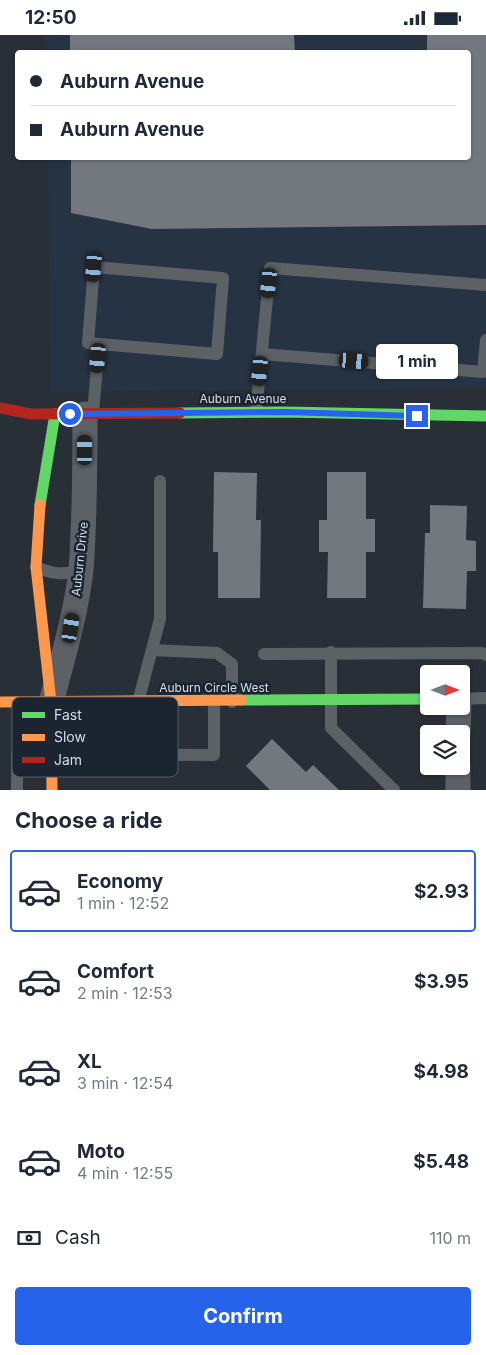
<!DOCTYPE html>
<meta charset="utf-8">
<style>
body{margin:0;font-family:Inter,sans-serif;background:#f6f6f7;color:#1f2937;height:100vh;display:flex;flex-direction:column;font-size:19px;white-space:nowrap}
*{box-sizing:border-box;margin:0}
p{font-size:16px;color:#747a83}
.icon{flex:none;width:28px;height:28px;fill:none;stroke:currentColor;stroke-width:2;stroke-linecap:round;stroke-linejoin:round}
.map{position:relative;height:755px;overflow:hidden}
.side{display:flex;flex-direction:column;background:#fff;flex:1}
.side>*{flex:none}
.banner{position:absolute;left:15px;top:15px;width:456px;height:110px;border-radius:5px;box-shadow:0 1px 4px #0004;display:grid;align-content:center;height:110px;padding:0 15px;background:#fff}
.needle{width:32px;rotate:90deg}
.controls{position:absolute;left:420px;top:630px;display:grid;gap:10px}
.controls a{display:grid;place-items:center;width:50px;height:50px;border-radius:5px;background:#fff;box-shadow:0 1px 4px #0004;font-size:25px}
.end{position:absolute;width:22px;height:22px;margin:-11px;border:6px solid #2563eb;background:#fff;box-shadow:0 0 0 2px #fff}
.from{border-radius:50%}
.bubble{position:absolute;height:35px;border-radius:5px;background:#fff;box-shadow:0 1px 4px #0004;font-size:16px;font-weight:700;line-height:35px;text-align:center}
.car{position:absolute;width:15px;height:30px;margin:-15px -8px;border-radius:6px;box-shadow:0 0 4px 1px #0007;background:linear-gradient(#222 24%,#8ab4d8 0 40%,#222 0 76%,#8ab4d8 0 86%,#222 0)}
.banner b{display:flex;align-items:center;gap:18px;height:48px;font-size:19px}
.banner b+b{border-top:1px solid #e0e1e3}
.banner i{width:12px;height:12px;background:#1f2937}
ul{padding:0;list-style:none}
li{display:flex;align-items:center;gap:15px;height:82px;margin:0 10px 8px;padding:0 5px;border:2px solid transparent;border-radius:5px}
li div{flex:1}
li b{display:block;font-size:19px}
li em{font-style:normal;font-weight:700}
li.on{border-color:#2563eb}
li>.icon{width:45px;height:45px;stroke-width:1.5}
h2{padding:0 15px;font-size:22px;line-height:60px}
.pay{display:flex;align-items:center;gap:12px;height:55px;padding:0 15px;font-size:19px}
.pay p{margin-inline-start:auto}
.primary-button{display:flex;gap:10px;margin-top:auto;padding:10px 15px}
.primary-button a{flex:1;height:58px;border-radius:5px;background:#2563eb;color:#fff;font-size:20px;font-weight:700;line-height:58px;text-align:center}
.status{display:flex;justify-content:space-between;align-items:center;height:35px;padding:0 25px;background:#fff;direction:ltr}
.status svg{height:14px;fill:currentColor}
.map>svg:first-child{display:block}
.built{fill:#263343}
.building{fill:#73787f}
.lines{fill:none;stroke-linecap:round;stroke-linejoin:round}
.lane{stroke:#5c6166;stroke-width:12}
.street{stroke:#5c6166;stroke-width:25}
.fast{stroke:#63d668;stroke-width:11}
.slow{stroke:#ff974d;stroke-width:11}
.jam{stroke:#b3261e;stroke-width:11}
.route{stroke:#2563eb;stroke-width:6}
.labels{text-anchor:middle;stroke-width:5;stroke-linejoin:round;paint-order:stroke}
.street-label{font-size:12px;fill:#d5dbe4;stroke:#1b2531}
.key{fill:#1b2531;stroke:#535c67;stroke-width:1}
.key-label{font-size:14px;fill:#d5dbe4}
</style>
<div class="status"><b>12:50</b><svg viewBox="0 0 49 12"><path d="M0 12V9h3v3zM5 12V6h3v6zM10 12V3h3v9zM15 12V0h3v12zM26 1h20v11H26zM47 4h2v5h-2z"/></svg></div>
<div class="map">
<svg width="486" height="755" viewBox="0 0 486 755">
<rect width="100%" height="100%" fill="#292f36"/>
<!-- built -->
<path class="built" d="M46,0H486V353L50,357L48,123L469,122V18H46Z"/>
<!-- building -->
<path class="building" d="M70,0H294L295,18H70Z
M427,0H486V190L152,194L71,178V122H469V18H427Z
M214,437L257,438L256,485H261L260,563H218V517H213Z
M327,437H366V484H375V517H366V563H327L328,517H319V485H327Z
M430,470L467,471L466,505L476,506V536H467L466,574L423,573L425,498H430Z
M272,704L306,737L313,730L339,755H270L246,731Z"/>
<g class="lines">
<!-- lane -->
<path class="lane" d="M262,319L483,337L486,305
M256,377L270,233L486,250
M93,378L99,309L217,319L223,243L94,232L88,308L99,309
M36,532C52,539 63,540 80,536
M152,615L217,618L232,629V667
M331,617V693L394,755
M264,619L482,618L486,620
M461,664L486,663
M138,667L160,584V446
M17,755V719L214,720V667"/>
<!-- street -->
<path class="street" d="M52,664C63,622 76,579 81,535C85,483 85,431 85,379
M458,699L459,671
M458,755V731"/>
<!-- fast -->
<path class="fast" d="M180,378L285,377L486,381
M40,470L55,379
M241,665L429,664"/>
<!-- slow -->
<path class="slow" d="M40,470L36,532L51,667L52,755
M0,667L241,665"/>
<!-- jam -->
<path class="jam" d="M0,373L31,379L180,378"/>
</g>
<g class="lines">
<!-- route -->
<path class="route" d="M70,379L285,377L417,381"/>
</g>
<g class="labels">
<!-- street labels -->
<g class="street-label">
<text x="243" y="368">Auburn Avenue</text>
<text transform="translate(80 524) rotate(-84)" y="4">Auburn Drive</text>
<text x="214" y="657">Auburn Circle West</text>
</g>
</g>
<!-- legend -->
<rect x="12" y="662" width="166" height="80" rx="8" class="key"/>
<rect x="22" y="677" width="23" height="6" fill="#63d668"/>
<rect x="22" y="699" width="23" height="7" fill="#ff974d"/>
<rect x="22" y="722" width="23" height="6" fill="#b3261e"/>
<g class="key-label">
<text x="54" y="685">Fast</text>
<text x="54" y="707">Slow</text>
<text x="54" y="730">Jam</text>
</g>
</svg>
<div class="controls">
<a><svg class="needle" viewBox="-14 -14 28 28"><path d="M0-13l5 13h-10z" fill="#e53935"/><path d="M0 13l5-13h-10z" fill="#747a83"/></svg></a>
<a><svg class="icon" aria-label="layers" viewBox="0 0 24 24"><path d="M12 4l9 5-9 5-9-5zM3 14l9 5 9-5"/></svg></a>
</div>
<i class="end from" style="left:70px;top:379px"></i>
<i class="end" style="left:417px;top:381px"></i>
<div class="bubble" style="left:376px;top:309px;width:82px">1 min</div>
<i class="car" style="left:94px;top:232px;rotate:185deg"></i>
<i class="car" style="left:269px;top:248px;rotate:186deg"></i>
<i class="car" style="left:98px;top:323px;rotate:185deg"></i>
<i class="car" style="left:354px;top:326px;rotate:95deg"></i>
<i class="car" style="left:260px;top:336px;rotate:185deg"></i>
<i class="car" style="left:85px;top:415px;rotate:0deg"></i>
<i class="car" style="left:71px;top:593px;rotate:9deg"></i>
<div class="banner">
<b><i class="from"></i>Auburn Avenue</b>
<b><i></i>Auburn Avenue</b>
</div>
</div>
<section class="side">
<h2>Choose a ride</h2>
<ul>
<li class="on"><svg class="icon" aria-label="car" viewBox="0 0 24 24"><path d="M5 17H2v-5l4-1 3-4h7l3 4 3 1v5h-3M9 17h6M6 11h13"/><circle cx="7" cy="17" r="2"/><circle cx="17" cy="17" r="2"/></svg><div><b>Economy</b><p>1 min · 12:52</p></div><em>$2.93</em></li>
<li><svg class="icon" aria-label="car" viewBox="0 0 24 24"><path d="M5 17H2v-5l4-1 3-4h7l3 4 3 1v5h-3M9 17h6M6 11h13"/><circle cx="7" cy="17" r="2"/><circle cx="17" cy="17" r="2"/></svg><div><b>Comfort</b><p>2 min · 12:53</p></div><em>$3.95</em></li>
<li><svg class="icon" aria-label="car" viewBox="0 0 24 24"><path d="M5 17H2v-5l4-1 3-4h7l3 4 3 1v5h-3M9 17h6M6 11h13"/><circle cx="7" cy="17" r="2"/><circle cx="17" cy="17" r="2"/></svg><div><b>XL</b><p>3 min · 12:54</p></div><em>$4.98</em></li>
<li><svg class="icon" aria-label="car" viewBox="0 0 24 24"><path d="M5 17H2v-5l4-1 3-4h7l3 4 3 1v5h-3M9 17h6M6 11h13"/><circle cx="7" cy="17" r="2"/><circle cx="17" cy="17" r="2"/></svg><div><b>Moto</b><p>4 min · 12:55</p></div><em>$5.48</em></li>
</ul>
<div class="pay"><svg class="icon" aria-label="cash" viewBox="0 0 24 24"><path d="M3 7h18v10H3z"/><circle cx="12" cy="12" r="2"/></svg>Cash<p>110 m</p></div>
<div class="primary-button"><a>Confirm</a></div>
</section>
